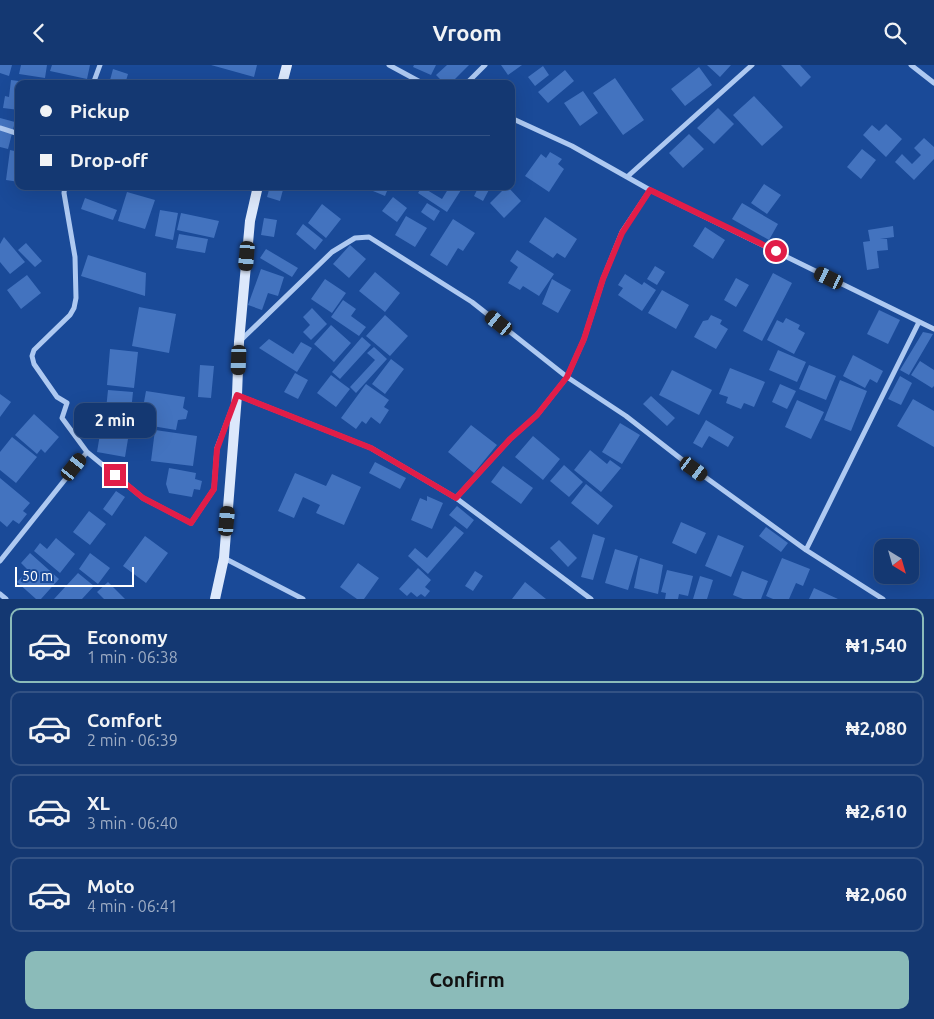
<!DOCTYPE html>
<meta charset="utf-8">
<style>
body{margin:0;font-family:Ubuntu,sans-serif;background:#1d3f77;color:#f1f3f6;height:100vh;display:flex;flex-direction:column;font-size:19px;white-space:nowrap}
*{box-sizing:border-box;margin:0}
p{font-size:16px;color:#9dacc4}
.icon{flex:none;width:28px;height:28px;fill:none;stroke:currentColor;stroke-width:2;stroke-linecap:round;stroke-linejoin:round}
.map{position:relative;height:534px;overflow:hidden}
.details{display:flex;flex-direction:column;background:#143872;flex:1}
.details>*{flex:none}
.hud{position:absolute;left:15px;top:15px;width:500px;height:110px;border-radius:10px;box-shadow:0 5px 20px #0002,0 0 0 1px #335284;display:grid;align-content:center;height:110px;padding:0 25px;background:#143872}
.needle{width:32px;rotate:143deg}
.fabs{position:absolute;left:874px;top:474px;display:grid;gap:10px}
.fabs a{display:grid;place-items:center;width:45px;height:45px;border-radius:10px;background:#143872;box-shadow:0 5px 20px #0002,0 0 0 1px #335284;font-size:25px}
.scale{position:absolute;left:15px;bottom:12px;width:119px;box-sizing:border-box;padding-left:5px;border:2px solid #fff;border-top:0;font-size:14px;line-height:18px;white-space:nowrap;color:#fff;-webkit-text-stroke:4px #1a4a98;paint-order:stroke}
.end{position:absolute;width:22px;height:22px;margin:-11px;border:6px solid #e11d48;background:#fff;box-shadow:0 0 0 2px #fff}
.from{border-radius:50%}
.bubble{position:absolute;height:35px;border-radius:10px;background:#143872;box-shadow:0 5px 20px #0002,0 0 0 1px #335284;font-size:16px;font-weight:600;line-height:35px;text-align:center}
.car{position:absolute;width:15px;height:30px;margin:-15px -8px;border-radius:6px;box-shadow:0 0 4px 1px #0007;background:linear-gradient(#222 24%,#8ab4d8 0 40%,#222 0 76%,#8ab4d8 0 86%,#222 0)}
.hud b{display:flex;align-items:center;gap:18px;height:48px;font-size:19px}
.hud b+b{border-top:1px solid #335284}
.hud i{width:12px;height:12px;background:#f1f3f6}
ul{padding:9px 0 0;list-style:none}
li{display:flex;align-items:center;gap:15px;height:75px;margin:0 10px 8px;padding:0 15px;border:2px solid #335284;border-radius:10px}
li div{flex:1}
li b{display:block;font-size:19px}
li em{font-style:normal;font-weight:600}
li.active{border-color:#8bbbb9}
li>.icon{width:45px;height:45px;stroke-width:1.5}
.button{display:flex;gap:10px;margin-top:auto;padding:10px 25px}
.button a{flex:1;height:58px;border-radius:10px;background:#8bbbb9;color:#111;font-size:20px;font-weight:600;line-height:58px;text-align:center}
header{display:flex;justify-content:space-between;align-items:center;height:65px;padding:0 25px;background:#143872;font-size:22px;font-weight:600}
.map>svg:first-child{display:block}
.building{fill:#4373bf}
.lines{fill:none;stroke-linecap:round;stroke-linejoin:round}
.street{stroke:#aec9f1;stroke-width:5}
.secondary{stroke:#dce8fb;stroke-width:10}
.route{stroke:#e11d48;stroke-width:6}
</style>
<header><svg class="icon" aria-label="back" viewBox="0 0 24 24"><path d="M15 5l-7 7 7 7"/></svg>Vroom<svg class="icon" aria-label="search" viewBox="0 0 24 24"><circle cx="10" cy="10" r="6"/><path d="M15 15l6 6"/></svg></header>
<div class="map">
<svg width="934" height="534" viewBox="0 0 934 534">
<rect width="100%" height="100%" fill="#1a4a98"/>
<!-- building -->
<path class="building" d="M0,0H12L9,11L0,8Z
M21,0H47L45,13L19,9Z
M52,0H90L87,14L50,6Z
M211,0H257L254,12Z
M414,0H436L431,10L413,2Z
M447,0H469L450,19H445L436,10Z
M501,0H522L508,10Z
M707,0H731L720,12Z
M781,0H800L811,12L801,22Z
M543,1L549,10L535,21L528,12Z
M699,2L712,20L685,41L671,24Z
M113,4L128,9L125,19H109Z
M565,5L574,16L548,38L538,27Z
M615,13L644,55L623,70L593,28Z
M11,15L26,17V19H19V45L3,43L5,31L9,32Z
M583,26L598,48L580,61L564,38Z
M754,31L783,62L762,81L733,50Z
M718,43L734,59L714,79L697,63Z
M0,53L15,57L8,84L0,82Z
M886,59L902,74L886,92L863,70L872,60L879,66Z
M689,69L704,84L683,103L669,88Z
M924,73L934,82V94L914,115L895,97L902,89L912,99L921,90L914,83Z
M862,84L876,95L861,114L847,102Z
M10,85L19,87V117L6,115Z
M550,87L562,94L558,99L564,104L549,127L525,111L541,89L546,93Z
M764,119L781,130L767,149L751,138Z
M270,121H284L280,136L267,132Z
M361,121H389L385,131Z
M450,121H454L461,125L447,147L418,128L422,122L442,134Z
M479,121H491L483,136L474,131Z
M507,121L521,136L504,153L490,138Z
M127,127L155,135L145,164L118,156Z
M393,132L407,143L397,157L382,146Z
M85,133L117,145L113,155L81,144Z
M427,138L440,146L434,156L421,147Z
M742,138L778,159L769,175L732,154Z
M322,139L341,154L326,173L308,158Z
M160,145L178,148L173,175L155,171Z
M181,148L219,156L214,173L177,165Z
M406,151L427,163L415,182L395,170Z
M545,152L577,174L565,193L557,188L553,193L529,177Z
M264,153L277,155L274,172L261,170Z
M453,154L475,168L463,186L458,183L447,201L430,190Z
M303,159L323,175L315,185L296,169Z
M893,161L894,172L880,174H887L888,185L877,186L879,203L867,205L863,177L870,176L868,165Z
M705,162L725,175L713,194L693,181Z
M179,169L208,174L205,188L176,183Z
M4,172L25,197L10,209L0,197V179Z
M26,178L42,196L35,202L18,185Z
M350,180L366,194L349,213L333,199Z
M266,184L298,203L292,212L260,193Z
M517,185L554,209L539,231L523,221L520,225L508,218L518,202L510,196Z
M88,190L146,208L145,231L81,211Z
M655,201L665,207L657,220L647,214Z
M261,204L284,212L278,231L268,228L262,245L248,240Z
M375,207L400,228L385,247L359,226Z
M773,208L792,218L762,276L743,266Z
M625,209L642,220L644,217L656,225L642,246L618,230L623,223L618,220Z
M27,210L41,228L21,244L7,225Z
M736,213L749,220L736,242L724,235Z
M325,214L346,228L332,248L311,234Z
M552,214L571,225L558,248L542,239Z
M662,225L689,240L676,264L648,248Z
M343,235L356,244L351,251L366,262L359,271L331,252Z
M139,242L176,249L169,288L132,281Z
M312,243L327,259L311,275L303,267L310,260L303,252Z
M879,245L900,255L888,279L867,269Z
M385,250L408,271L390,291L366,271Z
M711,250L722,255L720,259L728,264L716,284L694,272L703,256L708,255Z
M786,253L800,260L798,264L805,268L794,289L767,275L777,255L783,258Z
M331,260L351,278L334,297L314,279Z
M923,267L933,269L909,310L900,305Z
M362,272L371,280L340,314L332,307Z
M269,274L293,289L301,277L312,283L297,307L259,283Z
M374,282L387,294L356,328L350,322L375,295L367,288Z
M110,284L138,287L134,323L107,320Z
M778,285L806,297L797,317L769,305Z
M853,290L883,306L877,318L870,314L865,323L843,311Z
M391,294L404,304L385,329L372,319Z
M920,296L934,305V321L932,323L911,310Z
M200,300L214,301L211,333L198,332Z
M809,300L836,311L826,335L799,324Z
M730,303L765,317L754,342L744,338L741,344L726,338L728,332L719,329Z
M672,305L712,325L699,350L659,330Z
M295,308L308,315L298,334L284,327Z
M331,310L350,324L336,342L317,328Z
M900,311L912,318L901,340L888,334Z
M840,315L867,326L851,366L824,355Z
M366,319L389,335L384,342L389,345L380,359L371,352L366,359L362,356L356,364L341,353Z
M780,319L796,326L787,344L772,337Z
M108,325L133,327L130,356L105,354Z
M146,326L185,332L183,343L188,346L186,354L178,355L176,365L140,359Z
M0,329L11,337L0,352Z
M651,331L675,353L667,361L643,339Z
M913,334L934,346V382L897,361Z
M797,335L824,347L811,374L785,362Z
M34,349L59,372L45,388L41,384L37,389L15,370Z
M706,355L734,372L728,382L709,371L702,383L693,378Z
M102,357L130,362L125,392L97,387Z
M620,358L640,370L622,399L602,387Z
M471,360L497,380L474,408L448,387Z
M155,365L197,371L193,401L151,396Z
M533,371L560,394L543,415L515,392Z
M12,372L37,392L16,418L0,405V387Z
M590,385L607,399L610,395L621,403L601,427L574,405Z
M375,397L406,413L400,424L369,408Z
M564,400L583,417L569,432L550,416Z
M503,401L533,423L521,439L491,417Z
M169,403L196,408L195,414L202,416L200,425L194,424L192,432L169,428L166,419Z
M295,408L326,421L332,409L361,422L344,460L316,448L320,440L303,432L294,453L278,446Z
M0,413L30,438L23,446L27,449L19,459L13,455L7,462L0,456Z
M586,419L613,441L598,460L571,438Z
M116,426L125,432L112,451L103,444Z
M427,431L443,438L432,464L411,455L420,433L427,436Z
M457,441L474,455L467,464L449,450Z
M89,446L106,459L90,480L73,467Z
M681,457L706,468L696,489L672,478Z
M455,461L464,468L428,509L408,491L415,483L427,493Z
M766,462L788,478L781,487L759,471Z
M593,469L605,473L593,515L581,512Z
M718,470L744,481L731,512L705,501Z
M145,471L168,488L146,518L123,501Z
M56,473L75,489L60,508L34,486L40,478L47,484Z
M559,475L577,493L568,502L550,483Z
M615,484L638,491L628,525L605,518Z
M30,488L59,514L41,534H36L17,517L28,505L21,498Z
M90,488L110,503L98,519L79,504Z
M640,493L663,500L658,529L634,523Z
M782,493L810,504L803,521L796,518L789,534H773L766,531Z
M358,498L379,513L364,534H357L340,522Z
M418,503L431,515L425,522L430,526L425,532L421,529L417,532L411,527L407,531L399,524Z
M667,505L693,511L688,531L679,529L678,534H665L666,528L661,527Z
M475,506L483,511L473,526L465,521Z
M742,506L768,516L761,534H743L733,530Z
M78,508L94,521L82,534H54Z
M700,511L713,515L707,534H693Z
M108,517L125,534H104L97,527Z
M525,517L546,534H512Z
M814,523L838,534H809Z"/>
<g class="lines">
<!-- street -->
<path class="street" d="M389,0L424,19
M911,0L934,18
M93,19L100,0
M466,19L485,0
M511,53L572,81L650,125L934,264
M0,63L19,69
M627,112L752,0
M65,121L64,128L75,192L76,233L74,243L70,250L34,285L32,291L34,299L57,332L67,338L62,353L87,387L143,433L191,458L214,424L217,383L233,341
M241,275L332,187L355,173L369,172L472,237L567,312L626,351L694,404L806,485L883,534
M237,331V330L371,383L456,433L591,534
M456,433L510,374L537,350L567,312L584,274L603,214L622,167L650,125
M806,485L919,257
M224,493L303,534
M0,496L87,387
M0,529L6,534"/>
<!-- secondary -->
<path class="secondary" d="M282,19L287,0
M215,534L224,493L237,330L239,277L250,156L258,121"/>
</g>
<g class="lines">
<!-- route -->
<path class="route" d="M115,410L143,433L191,458L214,424L217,384L237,330L371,383L456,433L510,374L537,350L567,312L584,274L603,214L622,168L650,125L776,186"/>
</g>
</svg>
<div class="fabs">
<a><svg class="needle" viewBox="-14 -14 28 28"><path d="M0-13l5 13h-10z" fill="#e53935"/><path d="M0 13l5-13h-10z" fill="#9dacc4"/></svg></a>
</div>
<div class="scale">50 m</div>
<i class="end from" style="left:776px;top:186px"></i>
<i class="end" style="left:115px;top:410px"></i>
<div class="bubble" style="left:74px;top:338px;width:82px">2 min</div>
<i class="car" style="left:247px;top:191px;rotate:185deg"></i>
<i class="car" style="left:829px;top:213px;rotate:296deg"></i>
<i class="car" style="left:499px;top:258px;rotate:309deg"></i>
<i class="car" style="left:239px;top:295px;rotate:182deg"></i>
<i class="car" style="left:74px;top:402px;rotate:39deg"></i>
<i class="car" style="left:694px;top:404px;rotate:126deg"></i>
<i class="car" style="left:227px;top:456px;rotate:5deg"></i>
<div class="hud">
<b><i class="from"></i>Pickup</b>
<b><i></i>Drop-off</b>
</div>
</div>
<section class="details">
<ul>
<li class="active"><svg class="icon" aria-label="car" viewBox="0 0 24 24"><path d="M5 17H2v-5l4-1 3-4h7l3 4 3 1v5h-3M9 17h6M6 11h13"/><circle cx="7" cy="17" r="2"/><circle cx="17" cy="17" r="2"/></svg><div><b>Economy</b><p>1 min · 06:38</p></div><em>₦1,540</em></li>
<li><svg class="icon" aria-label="car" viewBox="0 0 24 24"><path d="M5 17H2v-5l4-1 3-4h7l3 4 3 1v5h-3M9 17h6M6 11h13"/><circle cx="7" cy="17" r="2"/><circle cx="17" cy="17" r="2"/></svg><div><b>Comfort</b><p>2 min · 06:39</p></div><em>₦2,080</em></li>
<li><svg class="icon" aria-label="car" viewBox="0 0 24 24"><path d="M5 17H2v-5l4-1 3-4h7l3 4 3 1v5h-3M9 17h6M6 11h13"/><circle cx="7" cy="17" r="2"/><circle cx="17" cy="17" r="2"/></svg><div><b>XL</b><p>3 min · 06:40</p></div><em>₦2,610</em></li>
<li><svg class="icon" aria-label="car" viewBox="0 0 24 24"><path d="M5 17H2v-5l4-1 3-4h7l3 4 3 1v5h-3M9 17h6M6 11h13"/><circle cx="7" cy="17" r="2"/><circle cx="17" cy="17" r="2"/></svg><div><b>Moto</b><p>4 min · 06:41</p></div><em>₦2,060</em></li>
</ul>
<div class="button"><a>Confirm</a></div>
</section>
